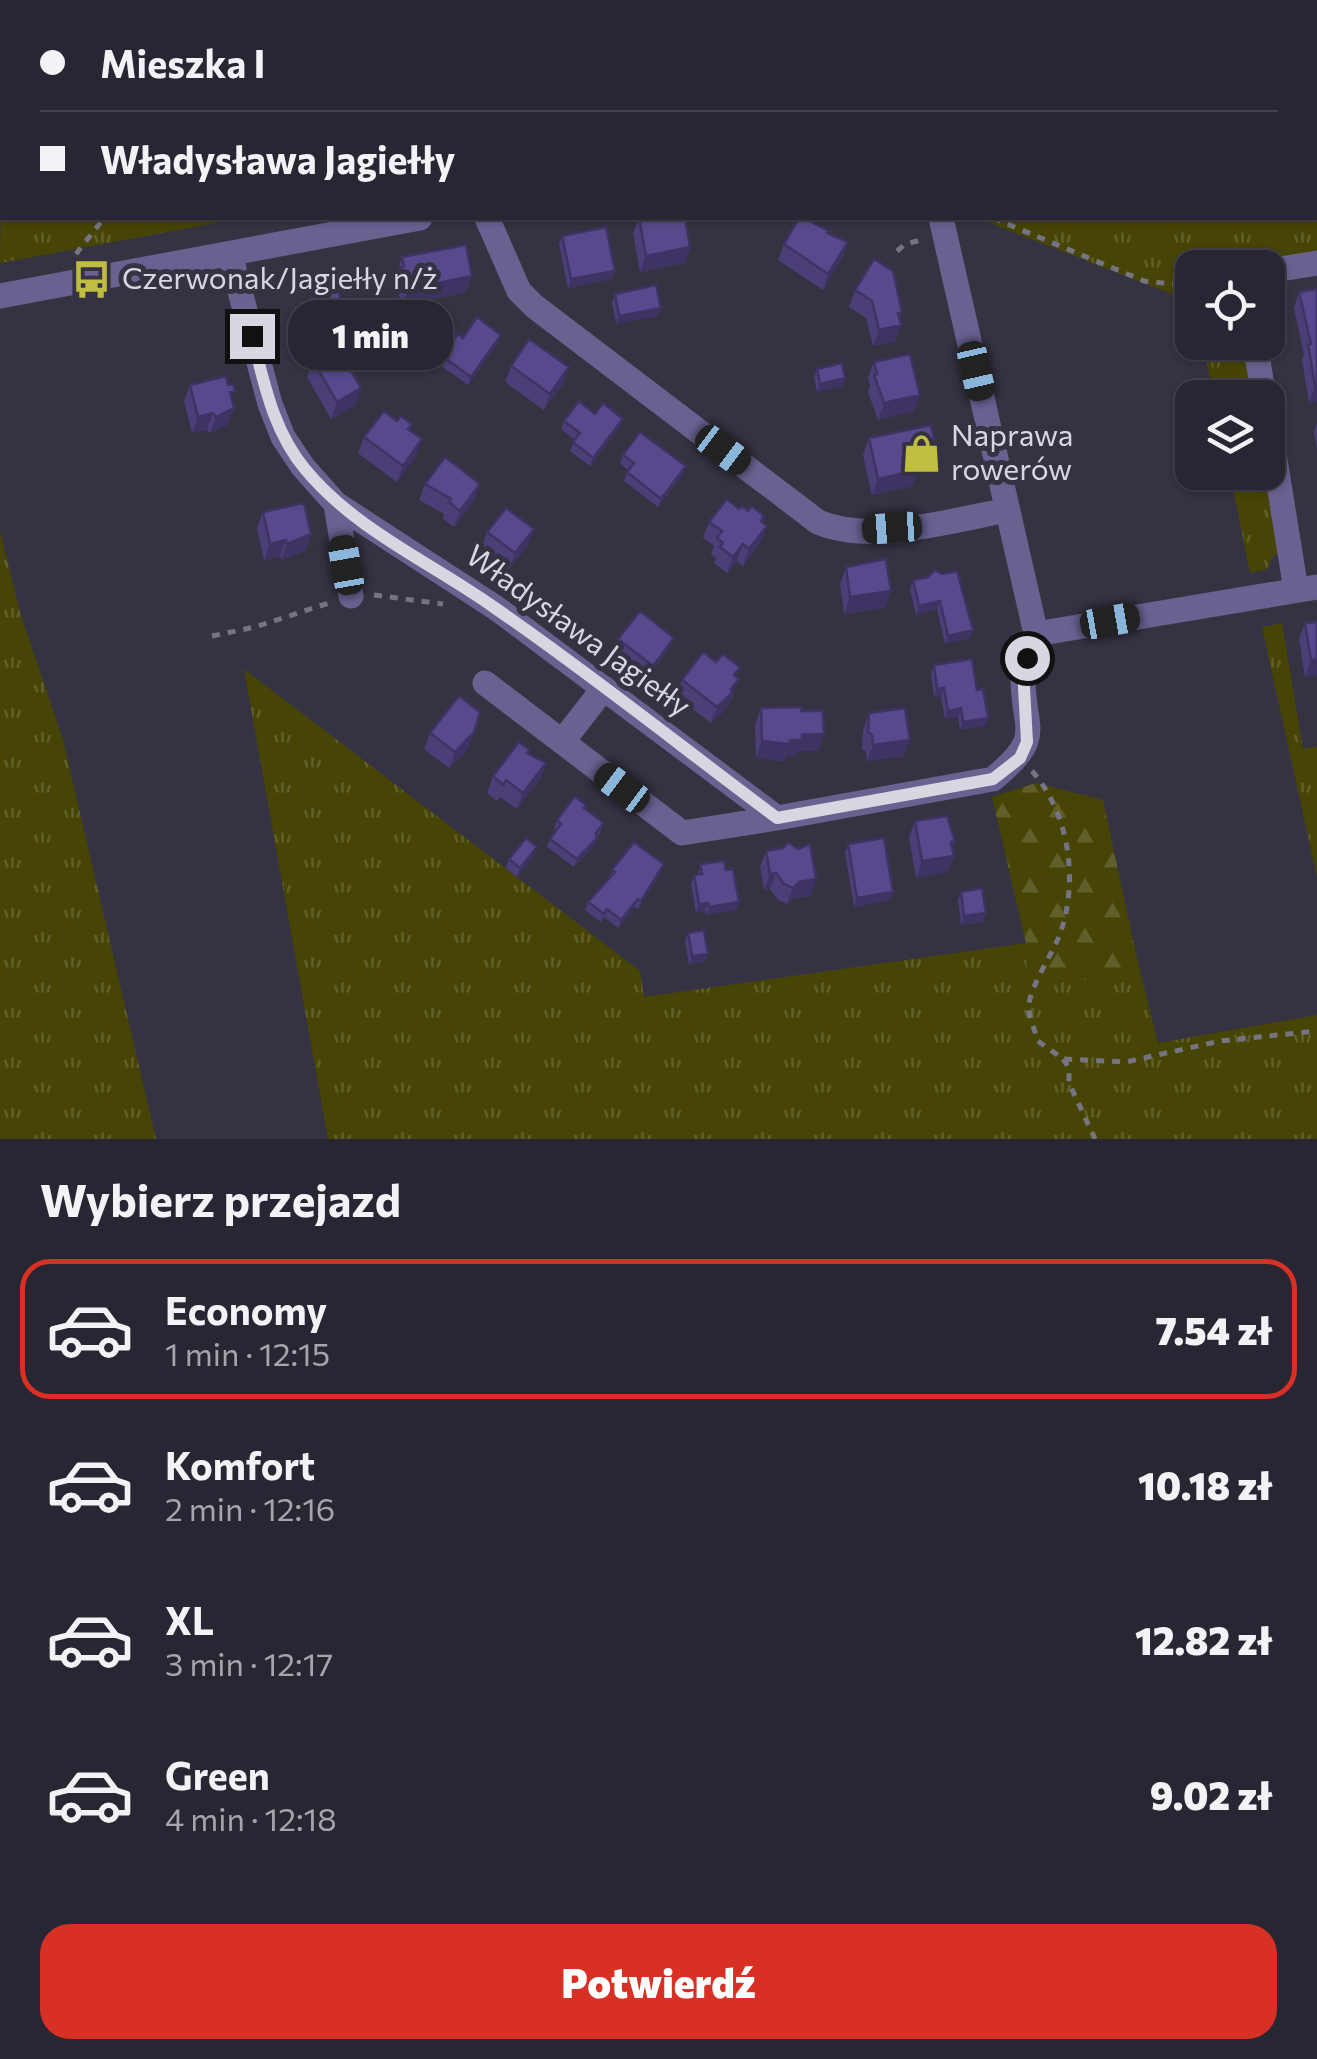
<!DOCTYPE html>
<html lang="pl">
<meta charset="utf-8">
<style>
body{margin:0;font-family:Commissioner,sans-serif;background:#34323e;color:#f1f3f6;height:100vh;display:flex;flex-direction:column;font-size:38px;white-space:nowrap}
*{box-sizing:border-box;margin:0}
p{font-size:32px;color:#a5a5ac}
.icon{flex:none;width:55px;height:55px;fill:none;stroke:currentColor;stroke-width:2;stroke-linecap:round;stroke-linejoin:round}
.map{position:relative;height:1139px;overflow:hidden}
.details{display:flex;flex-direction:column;background:#282632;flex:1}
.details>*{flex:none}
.guide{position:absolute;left:0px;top:0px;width:1318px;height:220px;box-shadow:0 2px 8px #0004,0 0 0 2px #44434d;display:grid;align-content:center;height:220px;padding:0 40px;background:#282632}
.controls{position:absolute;left:1175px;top:250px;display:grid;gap:20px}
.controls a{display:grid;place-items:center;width:110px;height:110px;border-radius:20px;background:#282632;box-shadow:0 2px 8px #0004,0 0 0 2px #44434d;font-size:50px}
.end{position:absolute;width:45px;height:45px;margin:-22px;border:12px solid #d8d6e1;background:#111;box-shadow:0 0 0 5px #111}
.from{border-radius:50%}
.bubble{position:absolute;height:70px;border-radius:30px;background:#282632;box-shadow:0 2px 8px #0004,0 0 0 2px #44434d;font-size:32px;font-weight:800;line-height:70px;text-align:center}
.car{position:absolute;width:30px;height:60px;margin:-30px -15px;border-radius:12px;box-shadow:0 0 8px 2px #0007;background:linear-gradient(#222 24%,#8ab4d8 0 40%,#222 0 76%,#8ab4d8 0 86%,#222 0)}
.guide b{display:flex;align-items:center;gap:35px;height:95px;font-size:38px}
.guide b+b{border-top:2px solid #44434d}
.guide i{width:25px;height:25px;background:#f1f3f6}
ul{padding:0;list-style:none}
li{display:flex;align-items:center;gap:30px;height:140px;margin:0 20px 15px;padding:0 20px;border:5px solid transparent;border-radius:30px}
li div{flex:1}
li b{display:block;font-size:38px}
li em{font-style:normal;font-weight:800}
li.current{border-color:#d93025}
li>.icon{width:90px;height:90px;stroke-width:1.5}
h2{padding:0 40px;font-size:45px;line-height:120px}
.cta{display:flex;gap:20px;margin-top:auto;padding:20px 40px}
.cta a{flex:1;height:115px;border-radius:30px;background:#d93025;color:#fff;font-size:40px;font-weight:800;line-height:115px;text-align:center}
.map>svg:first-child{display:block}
.grass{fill:url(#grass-tufts)}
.forest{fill:url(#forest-firs)}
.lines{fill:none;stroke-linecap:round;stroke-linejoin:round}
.path{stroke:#767482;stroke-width:5;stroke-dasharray:8 8;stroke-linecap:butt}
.minor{stroke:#6a6191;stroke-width:25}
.wall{fill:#4c3f78}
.shaded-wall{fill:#3e3362}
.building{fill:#58498c;stroke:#3e3362;stroke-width:2.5}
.route{stroke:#d8d6e1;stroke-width:12}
.labels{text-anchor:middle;stroke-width:10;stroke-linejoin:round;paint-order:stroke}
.poi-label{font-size:30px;fill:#d8d6e1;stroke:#353242;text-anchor:start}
.street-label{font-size:30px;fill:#d8d6e1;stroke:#353242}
</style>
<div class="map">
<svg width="1317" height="1139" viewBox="0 0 1317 1139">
<defs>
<pattern id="grass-tufts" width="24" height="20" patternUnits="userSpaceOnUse" patternTransform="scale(2.5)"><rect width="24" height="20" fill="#464505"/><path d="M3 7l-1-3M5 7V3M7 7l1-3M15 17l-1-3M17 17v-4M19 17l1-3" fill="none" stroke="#605f29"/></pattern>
<pattern id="forest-firs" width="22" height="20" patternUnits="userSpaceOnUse" patternTransform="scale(2.5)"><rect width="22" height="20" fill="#464505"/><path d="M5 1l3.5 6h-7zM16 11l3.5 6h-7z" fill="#605f29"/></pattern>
</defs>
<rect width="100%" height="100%" fill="#353242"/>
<!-- grass -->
<path class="grass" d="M83,0H262L82,2Z
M890,0H1182L1183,2H891Z
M1317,81V251L1279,257L1248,267L1192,268V307L1167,292L977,218H1315Z
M2,143V218H243L0,263Z
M1203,343H1247L1255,397H1214Z
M1230,473H1267L1279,554L1273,556L1267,569L1250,573Z
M0,531L20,612L63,740L156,1139H0Z
M1282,623L1303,749L1317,747V877L1262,627Z
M244,669L640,971L644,997L1026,943L1027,973L1116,974L1137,958L1158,1043L1317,1015V1139H328Z"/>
<!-- forest -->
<path class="forest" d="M1182,0H1317V81L1315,2Z
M1036,783L1103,800L1137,958L1116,974L1083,980L1043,983L1027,973L1026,943L992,797Z"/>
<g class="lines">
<!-- path -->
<path class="path" d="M385,0L388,2
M252,2L253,0
M993,218L1144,281L1192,286
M897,251L904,245L920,240
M76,254L104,218
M374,595L443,604
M212,636L255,627L329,603
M1032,771C1070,814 1080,885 1058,939C1050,957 1032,985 1029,1003C1027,1014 1035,1030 1038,1041L1063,1059L1126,1062L1220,1041L1317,1031
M1063,1059L1069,1068V1083L1095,1139"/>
<!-- minor -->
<path class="minor" d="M452,0V2
M878,0L880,2
M535,2L538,0
M0,125L2,120
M487,218L519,291L534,306L818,522C871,545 952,520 1008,510
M230,254L270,404L283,437L303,467L336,504L496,608L777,818L993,779C1048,734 1021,730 1023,672C1024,660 1032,645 1036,634L941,218
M1268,271L1317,263
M0,296L420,218
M1255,342L1264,398
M1268,416L1296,590
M336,504L351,596
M1036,634L1317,587
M485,683L682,833L777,818
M562,742L604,688"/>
</g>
<!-- wall -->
<path class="wall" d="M639,218L690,247L685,263L640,272L633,233Z
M828,233L848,242L842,258L823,290L778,260L784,244Z
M562,236L612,279L568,288L559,244Z
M402,257L466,292L403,306L394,283Z
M1317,289V401L1309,403L1302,360L1304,355L1294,308L1299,292Z
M855,290L902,312L895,342L873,346L866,318L849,307Z
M615,294L658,316L616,324L612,302Z
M311,296L345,317L339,333L313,340L305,312Z
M501,335L498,343L468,385L439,364L442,356L463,338Z
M313,361L356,405L331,419L307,377Z
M874,362L914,411L878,420L868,392L870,386L868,378Z
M511,366L569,367L563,384L544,410L505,382Z
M817,369L845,378L842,386L817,392L814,377Z
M190,385L232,400L234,408L228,424L210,433L207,430L192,433L184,401Z
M595,414L623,419L620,427L590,466L570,451L575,440L561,429L564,421Z
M397,421L412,424L410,430L422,439L416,456L397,482L358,453L364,437Z
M1317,423V449L1314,432Z
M869,438L934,439L928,455L915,458L918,470L912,486L872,495L863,455Z
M623,455L683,474L658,507L624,481L628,470L620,463Z
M425,484H480L474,501L454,527L443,519L444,514L419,500Z
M739,509L767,526L761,542L743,566L737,561L727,573L714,563L716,558L711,554L714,546L703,538L709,522Z
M263,512L311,534L305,551L281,560L280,556L264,560L257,528Z
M487,532L528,545L509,569L481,548Z
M846,567L891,591L885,608L844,614L840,584Z
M928,577L970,638L945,644L937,609L916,615L910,589L913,580Z
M1305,623L1317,675L1305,677L1299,639Z
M618,639L671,646L650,674L615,648Z
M934,665L977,690L988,718L985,726L960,730L958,717L945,719L941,697H934L931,674Z
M736,677L733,695L726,709L711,723L676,696L682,680Z
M761,708L801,711L824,734L818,751H798L796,756H786L784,761L756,758L755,725Z
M869,713L904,756L867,761L866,752L862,749L863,730Z
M430,733L468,749L449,768L424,749Z
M528,753L546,763L540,779L517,809L500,797L497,801L487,793L493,776Z
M586,805L585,809L604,823L594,846L574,867L547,847L550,839L556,830L554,829L557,820Z
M915,821L954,856L948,872L916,878L909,837Z
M848,844L893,892L890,900L854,907L845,852Z
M766,851L811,896L793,898L787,904L778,900L770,889L764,890L760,867Z
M534,855L517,877L506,868L509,859Z
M700,864L736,910L706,915L705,911L696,913L691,884L694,875H698Z
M612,870L661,873L638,909L635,907L618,928L604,917L601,922L585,910L588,902L609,878Z
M961,892L983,922L961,925L958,900Z
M688,933L708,954L705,962L689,964L685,941Z"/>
<!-- shaded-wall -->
<path class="shaded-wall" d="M643,0H662L654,2H642Z
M848,242L842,258L823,290L828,274Z
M690,247L685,263L640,272L646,256Z
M615,271L612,279L568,288L571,279Z
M472,276L466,292L403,306L408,289Z
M661,308L658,316L616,324L619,316Z
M902,312L897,326L901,325L895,342L873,346L879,330L898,313Z
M345,317L339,333L313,340L318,324Z
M501,335L498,343L468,385L471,377Z
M569,367L563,384L544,410L550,394Z
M845,378L842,386L817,392L820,384Z
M1315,386H1317V401L1309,403Z
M361,388L356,405L331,419L337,402Z
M920,395L914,411L878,420L884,403Z
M234,408L228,424L210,433L216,417Z
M213,413L207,430L192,433L198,417Z
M623,419L620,427L590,466L593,458Z
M422,439L416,456L397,482L403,466Z
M934,439L928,455L906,460L912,444Z
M686,466L683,474L658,507L661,499Z
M918,470L912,486L872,495L878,479Z
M480,484L474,501L454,527L460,511Z
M767,526L761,542L743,566L749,549Z
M534,529L528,545L509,569L515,553Z
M311,534L305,551L281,560L287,544Z
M286,540L280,556L264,560L270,544Z
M743,544L737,561L727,573L733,557Z
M891,591L885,608L844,614L850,597Z
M940,601L937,609L916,615L919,606Z
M973,630L970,638L945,644L948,636Z
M674,638L671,646L650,674L653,666Z
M1317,659V675L1305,677L1311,660Z
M739,679L726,709L711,723L717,707Z
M944,688L941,697H934L937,689Z
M961,708L958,717L945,719L948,711Z
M988,718L985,726L960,730L963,722Z
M474,732L468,749L449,768L455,752Z
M824,734L818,751H798L796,756H786L784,761L756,758L762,741L802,735Z
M910,740L904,756L867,761L873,745Z
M546,763L540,779L517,809L523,793Z
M597,838L594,846L574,867L577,859Z
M955,841L950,857L954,856L948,872L916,878L922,861L951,842Z
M537,847L534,855L517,877L520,868Z
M664,864L661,873L638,909L641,901Z
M776,873L770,889L764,890L770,874Z
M816,879L811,896L793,898L787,904L793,888L799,882Z
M893,892L890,900L854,907L857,898Z
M638,899L635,907L618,928L621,920Z
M739,902L736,910L706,915L709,907Z
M708,903L705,911L696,913L699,904Z
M986,913L983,922L961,925L964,916Z
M708,954L705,962L689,964L692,956Z"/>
<!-- building -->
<path class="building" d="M279,0H311L312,2H276V1Z
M639,218H685L690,247L646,256Z
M799,218H803L829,231L827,233L848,242L828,274L784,244Z
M606,227L615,271L571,279L562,236Z
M466,245L472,276L408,289L400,267L404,266L402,257Z
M874,259L893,271L902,312L898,313L901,325L879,330L872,301L855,290Z
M656,285L661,308L619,316L615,294Z
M338,289L345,317L318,324L311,296Z
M1317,289V386H1315L1308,344H1311L1299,292Z
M477,317L501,335L471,377L442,356L458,334L463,338Z
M529,339L569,367L550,394L511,366Z
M337,347L361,388L337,402L313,361Z
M910,354L920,395L884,403L874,375L877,374L874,362Z
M842,363L845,378L820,384L817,369Z
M226,376L228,385L233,384L235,391L230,392L234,408L216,417L213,413L198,417L190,385Z
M579,401L595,414L603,403L623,419L593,458L573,442L580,433L564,421Z
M384,411L397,421L401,416L412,424L408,429L422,439L403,466L364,437Z
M931,425L934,439L912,444L918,470L878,479L869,438Z
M640,432L686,466L661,499L627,472L634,463L623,455Z
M445,457L480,484L460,511L449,502L451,499L425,484Z
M727,499L739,509L742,506L748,511L752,506L764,516L761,521L767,526L749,549L743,544L733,557L720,547L723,543L717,538L722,531L709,522Z
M304,503L311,534L287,544L286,540L270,544L263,512Z
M506,508L534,529L515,553L487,532Z
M886,559L891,591L850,597L846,567Z
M935,570L942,574L957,571L973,630L948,636L940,601L919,606L913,580L928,577Z
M640,611L674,638L653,666L618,639Z
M1317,622V659L1311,660L1305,623Z
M703,652L716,662L723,654L740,667L734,675L739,679L731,689L732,693L717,707L682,680Z
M972,659L977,690L983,689L988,718L963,722L961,708L948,711L944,688L937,689L934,665Z
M459,696L480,712L474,732L455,752L430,733Z
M801,707V711H823L824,734L802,735V740H790V744L762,741L761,708Z
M905,708L910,740L873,745L872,735L868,732L869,713Z
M519,742L529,750L527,753L546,763L523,793L506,780L503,785L493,776Z
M575,796L586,805L584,808L604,823L596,833L597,838L577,859L550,839L561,824L557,820Z
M947,816L955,841L951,842L954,856L922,861L915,821Z
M526,838L537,847L520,868L509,859Z
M884,838L893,892L857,898L848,844Z
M634,842L664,864L641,901L638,899L621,920L607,909L604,914L588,902L615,872L612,870Z
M788,842L798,849L810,844L816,879L799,882L793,888L784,884L776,873L770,874L766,851L783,848Z
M724,861L726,870L733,869L739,902L709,907L708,903L699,904L694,875L702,874L700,864Z
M982,888L986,913L964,916L961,892Z
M704,930L708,954L692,956L688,933Z"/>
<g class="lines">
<!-- route -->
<path class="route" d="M252,336C264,382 273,431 305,469C355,530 432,563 495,608C591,674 683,748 777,818L993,779L1020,758L1027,742L1023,669L1027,658"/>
</g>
<!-- icons -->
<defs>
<symbol id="bus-bare" viewBox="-9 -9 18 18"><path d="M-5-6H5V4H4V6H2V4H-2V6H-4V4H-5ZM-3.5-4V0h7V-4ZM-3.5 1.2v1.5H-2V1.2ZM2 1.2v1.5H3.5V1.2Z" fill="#c0be41" stroke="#353242" stroke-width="2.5" paint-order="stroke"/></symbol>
<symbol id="shop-bare" viewBox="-9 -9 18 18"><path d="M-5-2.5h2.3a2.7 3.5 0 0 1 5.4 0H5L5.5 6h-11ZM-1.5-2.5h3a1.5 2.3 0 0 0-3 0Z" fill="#c0be41" stroke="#353242" stroke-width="2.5" paint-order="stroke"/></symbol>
</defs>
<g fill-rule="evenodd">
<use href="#bus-bare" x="64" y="252" width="55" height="55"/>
<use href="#shop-bare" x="894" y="426" width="55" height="55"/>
</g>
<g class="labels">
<!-- poi labels -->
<g class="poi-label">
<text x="122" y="289">Czerwonak/Jagiełły n/ż</text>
<text x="951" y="446">Naprawa<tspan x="951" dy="34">rowerów</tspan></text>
</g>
<!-- street labels -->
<g class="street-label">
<text transform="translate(578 631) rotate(36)" y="10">Władysława Jagiełły</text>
</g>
</g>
</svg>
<div class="controls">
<a><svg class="icon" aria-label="locate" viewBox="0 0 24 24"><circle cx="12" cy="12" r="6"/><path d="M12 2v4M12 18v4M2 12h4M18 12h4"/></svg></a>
<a><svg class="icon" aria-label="layers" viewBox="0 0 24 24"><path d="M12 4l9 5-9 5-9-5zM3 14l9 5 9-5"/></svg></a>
</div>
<i class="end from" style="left:1027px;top:658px"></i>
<i class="end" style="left:252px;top:336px"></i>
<div class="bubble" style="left:288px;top:300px;width:165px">1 min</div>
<i class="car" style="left:976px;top:371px;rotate:167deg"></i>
<i class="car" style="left:723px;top:450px;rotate:127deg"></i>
<i class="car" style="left:892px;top:528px;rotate:266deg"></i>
<i class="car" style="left:346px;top:565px;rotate:350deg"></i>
<i class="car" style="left:1110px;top:621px;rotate:80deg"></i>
<i class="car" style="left:622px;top:788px;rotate:307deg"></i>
<div class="guide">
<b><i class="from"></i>Mieszka I</b>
<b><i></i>Władysława Jagiełły</b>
</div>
</div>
<section class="details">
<h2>Wybierz przejazd</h2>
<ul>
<li class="current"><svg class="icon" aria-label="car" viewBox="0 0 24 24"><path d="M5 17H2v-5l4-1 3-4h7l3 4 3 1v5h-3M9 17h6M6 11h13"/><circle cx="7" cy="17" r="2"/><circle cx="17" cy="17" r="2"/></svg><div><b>Economy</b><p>1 min · 12:15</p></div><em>7.54 zł</em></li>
<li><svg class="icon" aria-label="car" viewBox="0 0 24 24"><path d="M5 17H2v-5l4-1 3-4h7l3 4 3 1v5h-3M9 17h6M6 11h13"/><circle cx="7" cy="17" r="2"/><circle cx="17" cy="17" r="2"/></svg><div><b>Komfort</b><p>2 min · 12:16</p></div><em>10.18 zł</em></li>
<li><svg class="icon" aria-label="car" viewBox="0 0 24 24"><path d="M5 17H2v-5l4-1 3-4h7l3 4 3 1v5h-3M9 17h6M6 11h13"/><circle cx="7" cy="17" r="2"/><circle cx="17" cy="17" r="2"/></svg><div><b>XL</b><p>3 min · 12:17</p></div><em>12.82 zł</em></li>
<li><svg class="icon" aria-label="car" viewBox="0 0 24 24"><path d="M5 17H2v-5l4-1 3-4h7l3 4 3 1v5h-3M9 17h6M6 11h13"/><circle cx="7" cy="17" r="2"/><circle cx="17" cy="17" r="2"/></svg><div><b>Green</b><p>4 min · 12:18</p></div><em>9.02 zł</em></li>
</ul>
<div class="cta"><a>Potwierdź</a></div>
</section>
